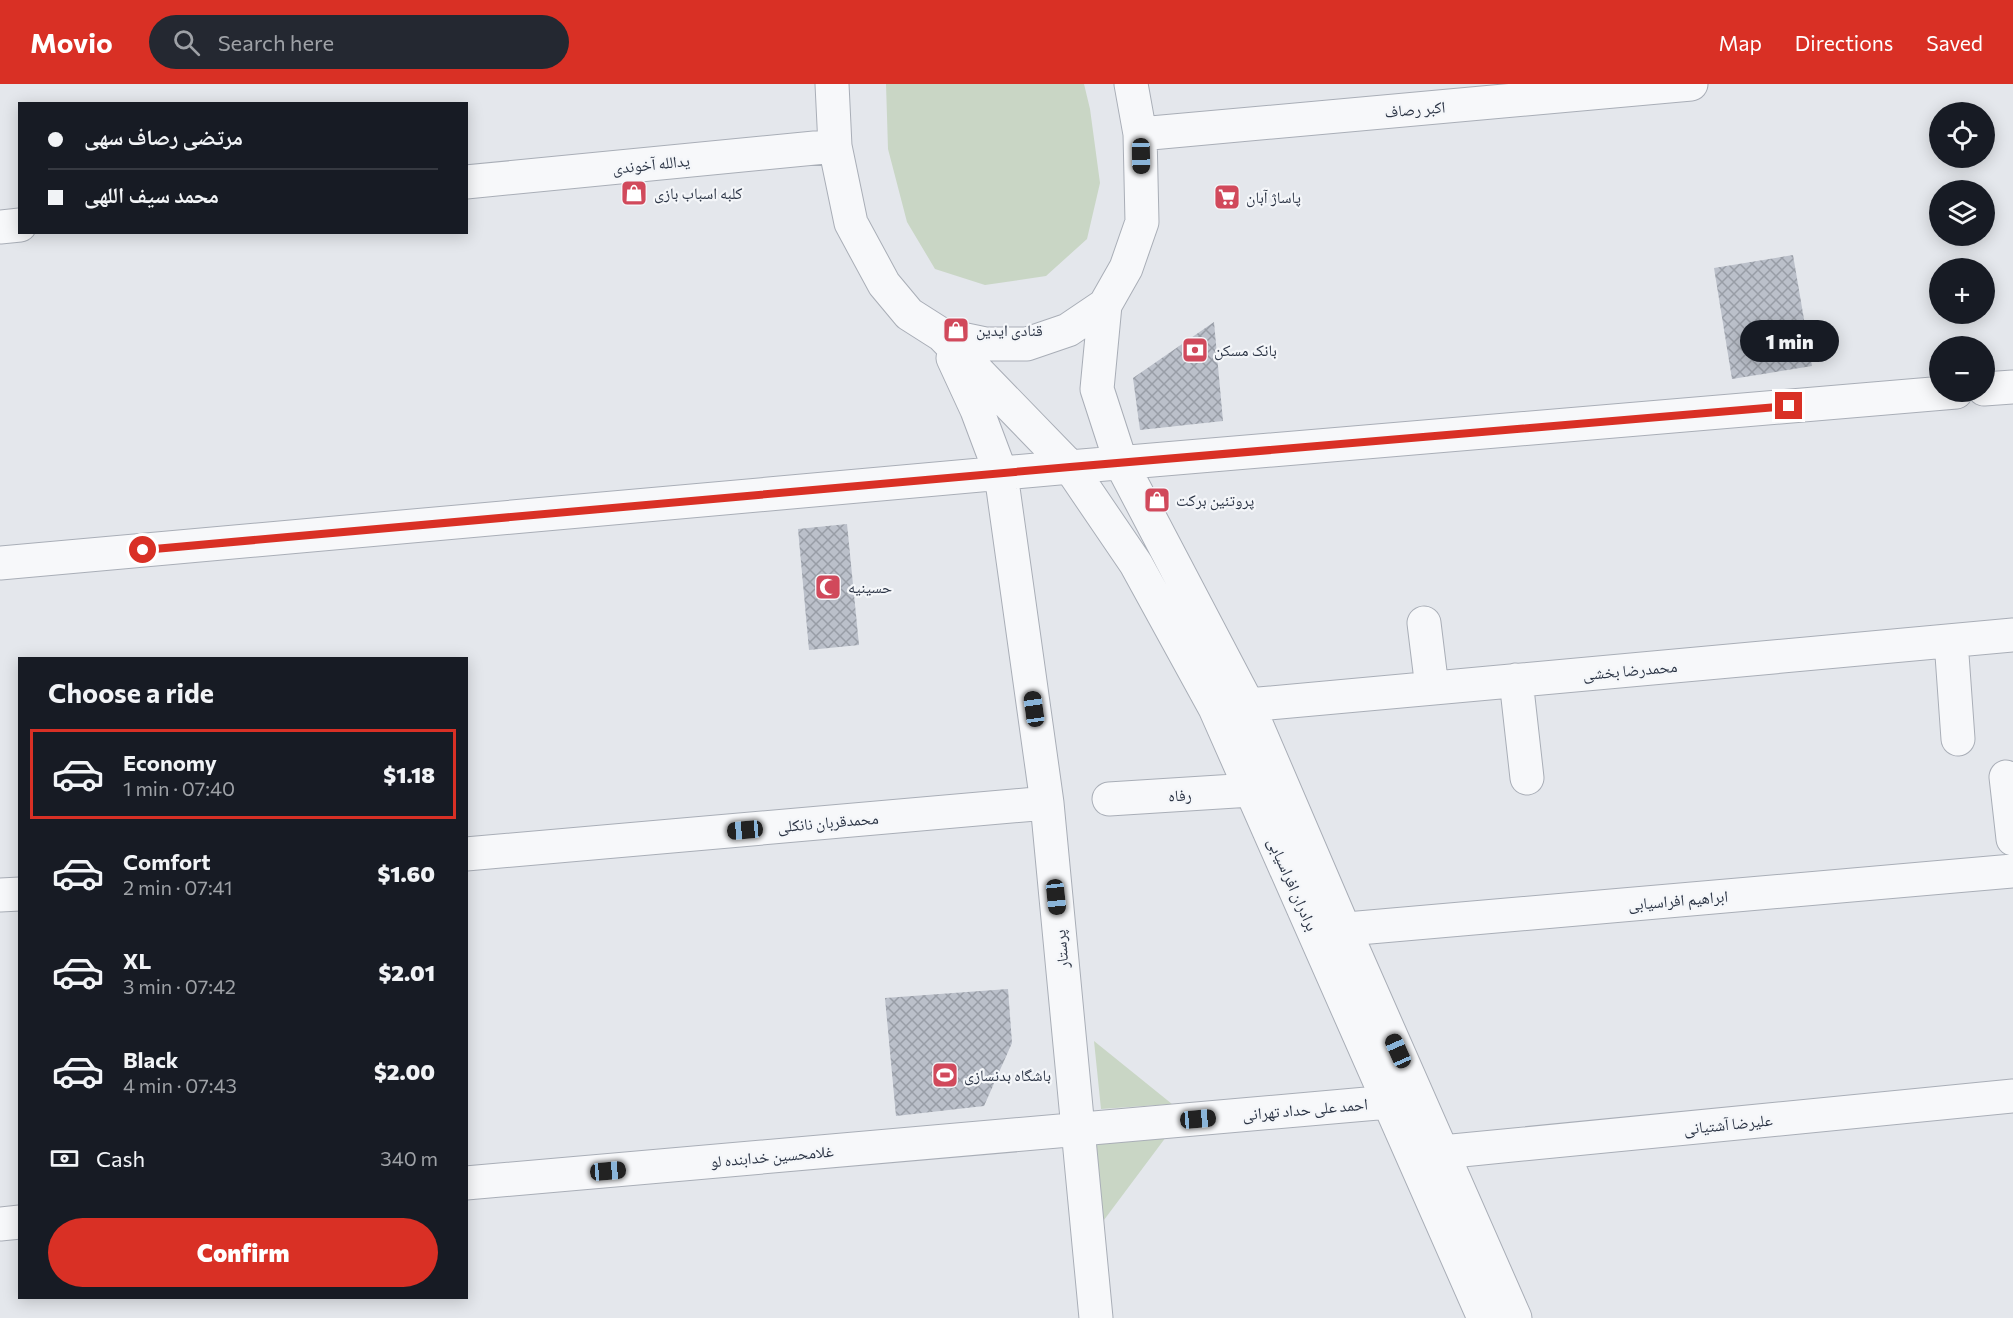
<!DOCTYPE html>
<meta charset="utf-8">
<style>
body{margin:0;font-family:Commissioner,"Noto Naskh Arabic",sans-serif;background:#242831;color:#f1f3f6;height:100vh;display:flex;flex-direction:column;font-size:22px;white-space:nowrap}
*{box-sizing:border-box;margin:0}
p{font-size:20px;color:#9ea1a6}
.icon{flex:none;width:33px;height:33px;fill:none;stroke:currentColor;stroke-width:2;stroke-linecap:round;stroke-linejoin:round}
.map{position:relative;flex:1;overflow:hidden}
.panel{position:absolute;left:18px;top:573px;width:450px;height:642px;display:flex;flex-direction:column;background:#171b24;border-radius:0px;box-shadow:0 3px 15px #0003}
.panel>*{flex:none}
.top-card{position:absolute;left:18px;top:18px;width:450px;height:132px;border-radius:0px;box-shadow:0 3px 15px #0003;display:grid;align-content:center;height:132px;padding:0 30px;background:#171b24}
.fabs{position:absolute;left:1929px;top:18px;display:grid;gap:12px}
.fabs a{display:grid;place-items:center;width:66px;height:66px;border-radius:50%;background:#171b24;box-shadow:0 3px 15px #0003;font-size:30px}
.end{position:absolute;width:27px;height:27px;margin:-14px;border:8px solid #d93025;background:#fff;box-shadow:0 0 0 3px #fff}
.from{border-radius:50%}
.bubble{position:absolute;height:42px;border-radius:21px;background:#171b24;box-shadow:0 3px 15px #0003;font-size:20px;font-weight:800;line-height:42px;text-align:center}
.car{position:absolute;width:18px;height:36px;margin:-18px -9px;border-radius:8px;box-shadow:0 0 4px 2px #0007;background:linear-gradient(#222 24%,#8ab4d8 0 40%,#222 0 76%,#8ab4d8 0 86%,#222 0)}
.top-card b{display:flex;align-items:center;gap:21px;height:57px;font-size:22px}
.top-card b+b{border-top:2px solid #363941}
.top-card i{width:15px;height:15px;background:#f1f3f6}
ul{padding:0;list-style:none}
li{display:flex;align-items:center;gap:18px;height:90px;margin:0 12px 9px;padding:0 18px;border:3px solid transparent;border-radius:0px}
li div{flex:1}
li b{display:block;font-size:22px}
li em{font-style:normal;font-weight:800}
li.current{border-color:#d93025}
li>.icon{width:54px;height:54px;stroke-width:1.5}
h2{padding:0 30px;font-size:27px;line-height:72px}
.pay{display:flex;align-items:center;gap:15px;height:66px;padding:0 30px;font-size:22px}
.pay p{margin-inline-start:auto}
.button{display:flex;gap:12px;margin-top:auto;padding:12px 30px}
.button a{flex:1;height:69px;border-radius:36px;background:#d93025;color:#fff;font-size:24px;font-weight:800;line-height:69px;text-align:center}
header{display:flex;align-items:center;gap:36px;box-sizing:border-box;height:84px;padding:0 30px;background:#d93025;color:#fff}
header strong{font-size:28px}
nav{display:flex;gap:33px;margin-inline-start:auto;font-size:21px}
.search{width:420px;height:54px;background:#242831;display:flex;align-items:center;gap:15px;box-sizing:border-box;padding:0 21px;border-radius:33px;color:#9ea1a6;font-size:22px}
.map>svg:first-child{display:block}
.green{fill:#c9d6c5}
.building{fill:url(#building-cross-hatch)}
.lines{fill:none;stroke-linecap:round;stroke-linejoin:round}
.minor-casing{stroke:#a9aeb7;stroke-width:35}
.minor{stroke:#f7f8fa;stroke-width:33}
.route{stroke:#d93025;stroke-width:8}
.labels{text-anchor:middle;stroke-width:4.5;stroke-linejoin:round;paint-order:stroke}
.street-label{font-size:16px;fill:#2b3445;stroke:#f4f6f9}
.poi-label{font-size:16px;fill:#2b3445;stroke:#f4f6f9;text-anchor:start}
</style>
<header>
<strong>Movio</strong>
<div class="search"><svg class="icon" aria-label="search" viewBox="0 0 24 24"><circle cx="10" cy="10" r="6"/><path d="M15 15l6 6"/></svg>Search here</div>
<nav><a>Map</a><a>Directions</a><a>Saved</a></nav>
</header>
<div class="map">
<svg width="2013" height="1234" viewBox="0 0 2013 1234">
<defs>
<pattern id="building-cross-hatch" width="8" height="8" patternUnits="userSpaceOnUse" patternTransform="scale(1.5)"><rect width="8" height="8" fill="#bbc0ca"/><path d="M0 0l8 8M0 8l8-8" fill="none" stroke="#989da6"/></pattern>
</defs>
<rect width="100%" height="100%" fill="#e4e7ec"/>
<!-- green -->
<path class="green" d="M886,0H1084L1090,25L1100,99L1087,155L1046,192L985,201L935,185L907,138L888,65Z
M1094,957L1172,1020L1101,1025Z
M1166,1053L1101,1140L1094,1060Z"/>
<!-- building -->
<path class="building" d="M1793,171L1812,282L1732,295L1714,184Z
M1214,238L1223,337L1140,346L1133,294Z
M847,440L859,561L809,566L798,445Z
M1008,905L1012,959L984,1022L896,1032L885,914Z"/>
<g class="lines">
<defs>
<path id="minor" d="M832,0L835,62L851,139L884,200L909,230L942,251L985,260H1027L1068,246L1105,221L1126,184L1142,138L1140,50L1131,0
M1140,50L1691,0
M466,98L835,62
M0,143L20,141
M1105,221L1097,305L1121,379L1248,621L1344,845L1515,1234
M942,251L1070,383L1136,480L1215,624L1484,1234
M953,274L977,326L1001,390L1047,719L1096,1234
M1984,305L2013,303
M0,479L1070,383L1956,308
M1424,539L1432,604
M1951,557L1958,655
M1516,596L1527,694
M1248,621L2013,551
M2006,693L2013,755
M1109,715L1251,706L1272,702
M466,770L1047,719
M0,811L20,810
M1324,847L2013,787
M1442,1068L2013,1012
M466,1099L1389,1018
M0,1140L20,1138"/>
</defs>
<!-- minor casing -->
<use href="#minor" class="minor-casing"/>
<!-- minor -->
<use href="#minor" class="minor"/>
</g>
<g class="lines">
<!-- route -->
<path class="route" d="M143,466L1070,383L1789,322"/>
</g>
<!-- icons -->
<defs>
<symbol id="shop-square" viewBox="-11 -11 22 22"><rect x="-9" y="-9" width="18" height="18" rx="4" fill="#d1495b" stroke="#f4f6f9"/><path d="M-5-2.5h2.3a2.7 3.5 0 0 1 5.4 0H5L5.5 6h-11ZM-1.5-2.5h3a1.5 2.3 0 0 0-3 0Z" fill="#fff"/></symbol>
<symbol id="supermarket-square" viewBox="-11 -11 22 22"><rect x="-9" y="-9" width="18" height="18" rx="4" fill="#d1495b" stroke="#f4f6f9"/><path d="M-6-5.5h2.5l.6 2H6L4.5 2H-2.5L-4.4-4H-6ZM-1.5 3.2a1.3 1.3 0 1 0 .1 0ZM3 3.2a1.3 1.3 0 1 0 .1 0Z" fill="#fff"/></symbol>
<symbol id="bank-square" viewBox="-11 -11 22 22"><rect x="-9" y="-9" width="18" height="18" rx="4" fill="#d1495b" stroke="#f4f6f9"/><path d="M-6-4H6V4H-6ZM0-2.3a2.3 2.3 0 1 0 0 4.6a2.3 2.3 0 1 0 0-4.6Z" fill="#fff"/></symbol>
<symbol id="mosque-square" viewBox="-11 -11 22 22"><rect x="-9" y="-9" width="18" height="18" rx="4" fill="#d1495b" stroke="#f4f6f9"/><path d="M3.5-4.9A6 6 0 1 0 3.5 4.9A5 5 0 1 1 3.5-4.9Z" fill="#fff"/></symbol>
<symbol id="stadium-square" viewBox="-11 -11 22 22"><rect x="-9" y="-9" width="18" height="18" rx="4" fill="#d1495b" stroke="#f4f6f9"/><path d="M0-5a6.5 5 0 1 0 0 10a6.5 5 0 1 0 0-10ZM-3.5-1.8h7v3.6h-7Z" fill="#fff"/></symbol>
</defs>
<g fill-rule="evenodd">
<use href="#shop-square" x="619" y="94" width="30" height="30"/>
<use href="#supermarket-square" x="1212" y="98" width="30" height="30"/>
<use href="#shop-square" x="941" y="231" width="30" height="30"/>
<use href="#bank-square" x="1180" y="251" width="30" height="30"/>
<use href="#shop-square" x="1142" y="401" width="30" height="30"/>
<use href="#mosque-square" x="813" y="488" width="30" height="30"/>
<use href="#stadium-square" x="930" y="976" width="30" height="30"/>
</g>
<g class="labels">
<!-- street labels -->
<g class="street-label">
<text transform="translate(1415 25) rotate(-5)" y="6">اکبر رصاف</text>
<text transform="translate(651 80) rotate(-6)" y="6">یدالله آخوندی</text>
<text transform="translate(1630 586) rotate(-5)" y="6">محمدرضا بخشی</text>
<text transform="translate(1180 711) rotate(-3)" y="6">رفاه</text>
<text transform="translate(828 738) rotate(-5)" y="6">محمدقربان نانکلی</text>
<text transform="translate(1293 800) rotate(66)" y="6">برادران افراسیابی</text>
<text transform="translate(1678 816) rotate(-5)" y="6">ابراهیم افراسیابی</text>
<text transform="translate(1061 865) rotate(-95)" y="6">پرستار</text>
<text transform="translate(1305 1025) rotate(-5)" y="6">احمد علی حداد تهرانی</text>
<text transform="translate(1728 1040) rotate(-6)" y="6">علیرضا آشتیانی</text>
<text transform="translate(772 1072) rotate(-5)" y="6">غلامحسین خدابنده لو</text>
</g>
<!-- poi labels -->
<g class="poi-label">
<text x="654" y="115">کلبه اسباب بازی</text>
<text x="1246" y="119">پاساژ آبان</text>
<text x="976" y="252">قنادی ایدین</text>
<text x="1214" y="272">بانک مسکن</text>
<text x="1176" y="422">پروتئین برکت</text>
<text x="848" y="509">حسینیه</text>
<text x="964" y="997">باشگاه بدنسازی</text>
</g>
</g>
</svg>
<div class="fabs">
<a><svg class="icon" aria-label="locate" viewBox="0 0 24 24"><circle cx="12" cy="12" r="6"/><path d="M12 2v4M12 18v4M2 12h4M18 12h4"/></svg></a>
<a><svg class="icon" aria-label="layers" viewBox="0 0 24 24"><path d="M12 4l9 5-9 5-9-5zM3 14l9 5 9-5"/></svg></a>
<a>+</a>
<a>−</a>
</div>
<i class="end from" style="left:143px;top:466px"></i>
<i class="end" style="left:1789px;top:322px"></i>
<div class="bubble" style="left:1740px;top:236px;width:99px">1 min</div>
<i class="car" style="left:1141px;top:72px;rotate:179deg"></i>
<i class="car" style="left:1034px;top:625px;rotate:352deg"></i>
<i class="car" style="left:745px;top:746px;rotate:265deg"></i>
<i class="car" style="left:1056px;top:813px;rotate:174deg"></i>
<i class="car" style="left:1398px;top:967px;rotate:336deg"></i>
<i class="car" style="left:1198px;top:1035px;rotate:85deg"></i>
<i class="car" style="left:608px;top:1087px;rotate:85deg"></i>
<div class="top-card">
<b><i class="from"></i>مرتضی رصاف سهی</b>
<b><i></i>محمد سیف اللهی</b>
</div>
<section class="panel">
<h2>Choose a ride</h2>
<ul>
<li class="current"><svg class="icon" aria-label="car" viewBox="0 0 24 24"><path d="M5 17H2v-5l4-1 3-4h7l3 4 3 1v5h-3M9 17h6M6 11h13"/><circle cx="7" cy="17" r="2"/><circle cx="17" cy="17" r="2"/></svg><div><b>Economy</b><p>1 min · 07:40</p></div><em>$1.18</em></li>
<li><svg class="icon" aria-label="car" viewBox="0 0 24 24"><path d="M5 17H2v-5l4-1 3-4h7l3 4 3 1v5h-3M9 17h6M6 11h13"/><circle cx="7" cy="17" r="2"/><circle cx="17" cy="17" r="2"/></svg><div><b>Comfort</b><p>2 min · 07:41</p></div><em>$1.60</em></li>
<li><svg class="icon" aria-label="car" viewBox="0 0 24 24"><path d="M5 17H2v-5l4-1 3-4h7l3 4 3 1v5h-3M9 17h6M6 11h13"/><circle cx="7" cy="17" r="2"/><circle cx="17" cy="17" r="2"/></svg><div><b>XL</b><p>3 min · 07:42</p></div><em>$2.01</em></li>
<li><svg class="icon" aria-label="car" viewBox="0 0 24 24"><path d="M5 17H2v-5l4-1 3-4h7l3 4 3 1v5h-3M9 17h6M6 11h13"/><circle cx="7" cy="17" r="2"/><circle cx="17" cy="17" r="2"/></svg><div><b>Black</b><p>4 min · 07:43</p></div><em>$2.00</em></li>
</ul>
<div class="pay"><svg class="icon" aria-label="cash" viewBox="0 0 24 24"><path d="M3 7h18v10H3z"/><circle cx="12" cy="12" r="2"/></svg>Cash<p>340 m</p></div>
<div class="button"><a>Confirm</a></div>
</section>
</div>
